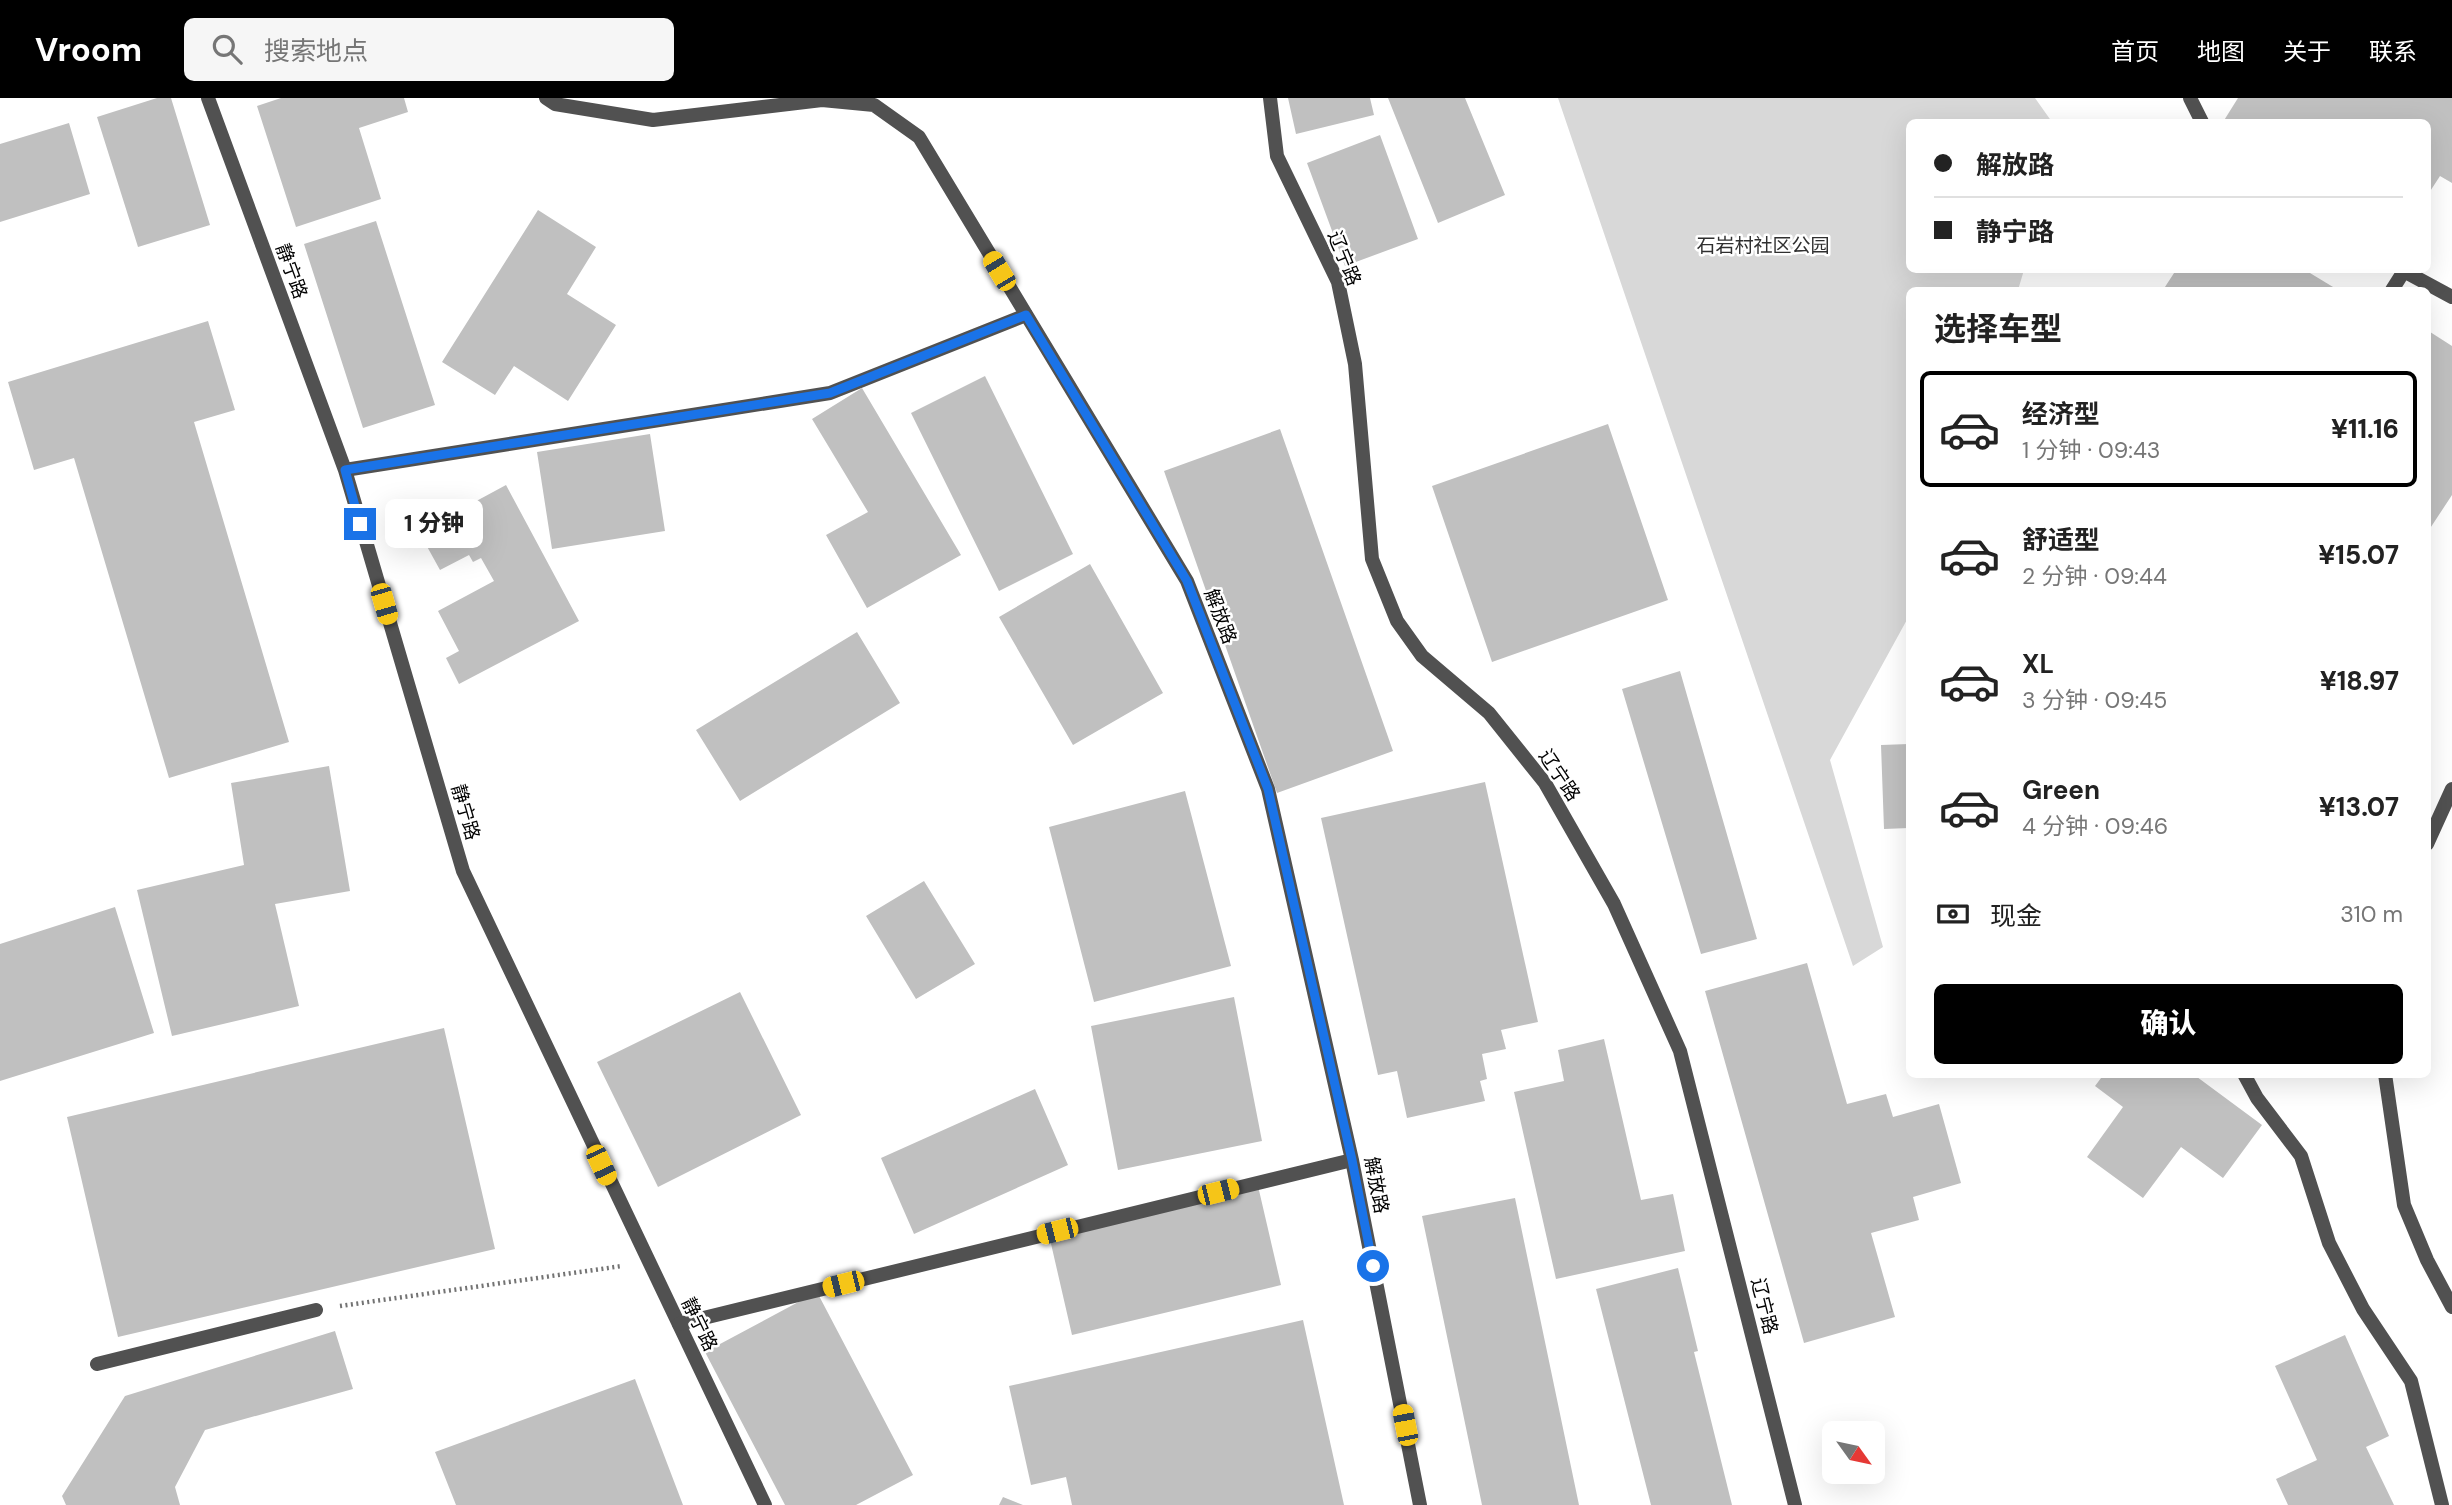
<!DOCTYPE html>
<html lang="zh">
<meta charset="utf-8">
<style>
body{margin:0;font-family:"DM Sans","Noto Sans SC",sans-serif;background:#f6f6f6;color:#222;height:100vh;display:flex;flex-direction:column;font-size:26px;white-space:nowrap}
*{box-sizing:border-box;margin:0}
p{font-size:23px;color:#767676}
.icon{flex:none;width:38px;height:38px;fill:none;stroke:currentColor;stroke-width:2;stroke-linecap:round;stroke-linejoin:round}
.map{position:relative;flex:1;overflow:hidden}
.panel{position:absolute;left:1906px;top:189px;width:525px;height:791px;display:flex;flex-direction:column;background:#fff;border-radius:10px;box-shadow:0 7px 28px #0002}
.panel>*{flex:none}
.banner{position:absolute;left:1906px;top:21px;width:525px;height:154px;border-radius:10px;box-shadow:0 7px 28px #0002;display:grid;align-content:center;height:154px;padding:0 28px;background:#fff}
.needle{width:46px;rotate:123deg}
.tools{position:absolute;left:1822px;top:1323px;display:grid;gap:14px}
.tools a{display:grid;place-items:center;width:63px;height:63px;border-radius:10px;background:#fff;box-shadow:0 7px 28px #0002;font-size:35px}
.end{position:absolute;width:32px;height:32px;margin:-16px;border:9px solid #1a73e8;background:#fff;box-shadow:0 0 0 4px #fff}
.from{border-radius:50%}
.bubble{position:absolute;height:49px;border-radius:10px;background:#fff;box-shadow:0 7px 28px #0002;font-size:23px;font-weight:800;line-height:49px;text-align:center}
.car{position:absolute;width:21px;height:42px;margin:-21px -10px;border-radius:9px;box-shadow:0 0 5px 2px #0007;background:linear-gradient(#f5c518 24%,#345 0 40%,#f5c518 0 76%,#345 0 86%,#f5c518 0)}
.banner b{display:flex;align-items:center;gap:24px;height:66px;font-size:26px}
.banner b+b{border-top:2px solid #e0e0e0}
.banner i{width:18px;height:18px;background:#222}
ul{padding:0;list-style:none}
li{display:flex;align-items:center;gap:21px;height:116px;margin:0 14px 10px;padding:0 14px;border:4px solid transparent;border-radius:10px}
li div{flex:1}
li b{display:block;font-size:26px}
li em{font-style:normal;font-weight:800}
li.current{border-color:#000}
li>.icon{width:63px;height:63px;stroke-width:1.5}
h2{padding:0 28px;font-size:32px;line-height:84px}
.pay{display:flex;align-items:center;gap:18px;height:77px;padding:0 28px;font-size:26px}
.pay p{margin-inline-start:auto}
.button{display:flex;gap:14px;margin-top:auto;padding:14px 28px}
.button a{flex:1;height:80px;border-radius:10px;background:#000;color:#fff;font-size:28px;font-weight:800;line-height:80px;text-align:center}
header{display:flex;align-items:center;gap:42px;box-sizing:border-box;height:98px;padding:0 35px;background:#000;color:#fff}
header strong{font-size:33px}
nav{display:flex;gap:38px;margin-inline-start:auto;font-size:24px}
.search{width:490px;height:63px;background:#f6f6f6;display:flex;align-items:center;gap:18px;box-sizing:border-box;padding:0 24px;border-radius:10px;color:#767676;font-size:26px}
.map>svg:first-child{display:block}
.green{fill:#d8d8d8}
.building{fill:#c0c0c0}
.lines{fill:none;stroke-linecap:round;stroke-linejoin:round}
.path{stroke:#737373;stroke-width:4.5;stroke-dasharray:2 3.5;stroke-linecap:butt}
.service{stroke:#515151;stroke-width:14}
.pedestrian{stroke:#515151;stroke-width:14}
.minor{stroke:#515151;stroke-width:14}
.route{stroke:#1a73e8;stroke-width:9}
.labels{text-anchor:middle;stroke-width:5;stroke-linejoin:round;paint-order:stroke}
.park-label{font-size:19px;fill:#2f2f2f;stroke:#fff}
.street-label{font-size:19px;fill:#000;stroke:#fff}
</style>
<header>
<strong>Vroom</strong>
<div class="search"><svg class="icon" aria-label="search" viewBox="0 0 24 24"><circle cx="10" cy="10" r="6"/><path d="M15 15l6 6"/></svg>搜索地点</div>
<nav><a>首页</a><a>地图</a><a>关于</a><a>联系</a></nav>
</header>
<div class="map">
<svg width="2452" height="1407" viewBox="0 0 2452 1407">
<rect width="100%" height="100%" fill="#fff"/>
<!-- green -->
<path class="green" d="M1558,0H2035L2052,24H1909V172H2024L2018,192H1909V518L1830,662L1883,849L1853,868Z"/>
<!-- building -->
<path class="building" d="M157,0H171L210,127L138,149L97,19Z
M281,0H404L408,14L359,30L381,101L296,129L257,8Z
M1288,0H1370L1374,17L1296,36Z
M1388,0H1465L1505,97L1438,125Z
M2238,0H2452V85L2440,78L2427,98V24H2223Z
M69,25L90,96L0,124V46Z
M1380,37L1418,141L1345,168L1307,65Z
M538,112L596,149L567,196L616,227L568,303L514,268L495,297L442,264Z
M376,123L435,307L363,330L304,146Z
M2176,172H2305L2338,192H2163Z
M208,223L235,312L194,324L289,644L169,680L74,360L34,372L8,284Z
M2427,232L2452,248V397L2427,435Z
M985,278L1073,456L999,493L911,315Z
M862,290L961,457L867,510L826,437L868,414L812,321Z
M1608,326L1668,502L1492,564L1432,388Z
M1280,331L1393,653L1277,695L1164,373Z
M650,336L665,433L552,451L537,354Z
M506,387L579,523L459,586L446,560L459,553L438,513L494,483L481,460L473,464L469,457L440,472L419,434Z
M1090,466L1163,595L1073,647L999,519Z
M857,534L900,605L740,703L696,632Z
M1680,573L1757,841L1701,856L1622,591Z
M1909,646V730L1884,731L1881,647Z
M329,668L350,793L275,806L299,908L172,938L137,792L244,767L231,685Z
M1485,684L1538,924L1501,932L1506,951L1482,956L1487,981L1480,983L1485,1003L1407,1020L1397,973L1378,977L1321,720Z
M1185,693L1231,868L1094,904L1049,729Z
M924,783L975,866L916,901L866,818Z
M115,809L154,935L0,983V846Z
M1807,865L1847,1006L1886,996L1893,1019L1939,1006L1961,1085L1913,1099L1919,1122L1871,1135L1895,1219L1804,1245L1705,893Z
M740,894L801,1017L658,1089L597,964Z
M1234,899L1262,1043L1118,1072L1091,928Z
M444,930L495,1151L118,1239L67,1019Z
M1604,941L1641,1102L1673,1096L1685,1153L1556,1181L1514,994L1564,983L1558,952Z
M2104,976H2193L2262,1027L2223,1080L2181,1049L2143,1100L2087,1059L2123,1009L2095,988Z
M1035,991L1068,1067L914,1136L881,1060Z
M1258,1088L1281,1187L1072,1237L1049,1137Z
M1515,1100L1579,1407H1482L1422,1118Z
M1678,1170L1698,1253L1694,1254L1732,1407H1651L1596,1191Z
M817,1194L913,1377L856,1407H785L705,1254Z
M1303,1222L1344,1407H1072L1066,1379L1031,1387L1009,1288Z
M335,1233L353,1291L205,1332L175,1389L180,1407H66L62,1398L125,1298Z
M2345,1237L2389,1338L2366,1349L2394,1407H2288L2276,1381L2317,1362L2275,1268Z
M635,1281L683,1407H456L435,1354Z
M1003,1399L1023,1407H999Z"/>
<g class="lines">
<!-- path -->
<path class="path" d="M340,1208L622,1168"/>
<!-- service -->
<path class="service" d="M208,0L345,372L463,773L765,1407
M2190,0L2202,24
M2402,172L2452,199
M2392,192L2404,173
M345,372L830,295L1026,217
M2427,746L2452,691
M2244,976L2257,1000L2301,1058L2329,1145L2363,1211L2411,1283L2442,1407
M2385,976L2404,1107L2427,1162L2452,1209"/>
<!-- pedestrian -->
<path class="pedestrian" d="M97,1266L316,1212"/>
<!-- minor -->
<path class="minor" d="M546,0L555,6L653,22L822,2L874,7L919,39L1187,483L1268,691L1352,1062L1420,1407
M1270,0L1277,58L1338,184L1355,266L1372,461L1397,523L1422,558L1489,615L1545,685L1614,806L1680,953L1795,1407
M679,1226L1352,1062"/>
</g>
<g class="lines">
<!-- route -->
<path class="route" d="M360,426L345,372L830,295L1026,217L1187,483L1268,691L1352,1062L1373,1168"/>
</g>
<g class="labels">
<!-- park labels -->
<g class="park-label">
<text x="1763" y="154">石岩村社区公园</text>
</g>
<!-- street labels -->
<g class="street-label">
<text transform="translate(1345 160) rotate(68)" y="7">辽宁路</text>
<text transform="translate(292 173) rotate(70)" y="7">静宁路</text>
<text transform="translate(1221 518) rotate(69)" y="7">解放路</text>
<text transform="translate(1560 677) rotate(56)" y="7">辽宁路</text>
<text transform="translate(466 714) rotate(74)" y="7">静宁路</text>
<text transform="translate(1377 1087) rotate(79)" y="7">解放路</text>
<text transform="translate(1765 1208) rotate(76)" y="7">辽宁路</text>
<text transform="translate(700 1226) rotate(64)" y="7">静宁路</text>
</g>
</g>
</svg>
<div class="tools">
<a><svg class="needle" viewBox="-14 -14 28 28"><path d="M0-13l5 13h-10z" fill="#e53935"/><path d="M0 13l5-13h-10z" fill="#767676"/></svg></a>
</div>
<i class="end from" style="left:1373px;top:1168px"></i>
<i class="end" style="left:360px;top:426px"></i>
<div class="bubble" style="left:385px;top:401px;width:98px">1 分钟</div>
<i class="car" style="left:999px;top:173px;rotate:329deg"></i>
<i class="car" style="left:384px;top:506px;rotate:164deg"></i>
<i class="car" style="left:601px;top:1067px;rotate:155deg"></i>
<i class="car" style="left:1218px;top:1094px;rotate:76deg"></i>
<i class="car" style="left:1057px;top:1133px;rotate:256deg"></i>
<i class="car" style="left:843px;top:1186px;rotate:256deg"></i>
<i class="car" style="left:1405px;top:1327px;rotate:349deg"></i>
<div class="banner">
<b><i class="from"></i>解放路</b>
<b><i></i>静宁路</b>
</div>
<section class="panel">
<h2>选择车型</h2>
<ul>
<li class="current"><svg class="icon" aria-label="car" viewBox="0 0 24 24"><path d="M5 17H2v-5l4-1 3-4h7l3 4 3 1v5h-3M9 17h6M6 11h13"/><circle cx="7" cy="17" r="2"/><circle cx="17" cy="17" r="2"/></svg><div><b>经济型</b><p>1 分钟 · 09:43</p></div><em>¥11.16</em></li>
<li><svg class="icon" aria-label="car" viewBox="0 0 24 24"><path d="M5 17H2v-5l4-1 3-4h7l3 4 3 1v5h-3M9 17h6M6 11h13"/><circle cx="7" cy="17" r="2"/><circle cx="17" cy="17" r="2"/></svg><div><b>舒适型</b><p>2 分钟 · 09:44</p></div><em>¥15.07</em></li>
<li><svg class="icon" aria-label="car" viewBox="0 0 24 24"><path d="M5 17H2v-5l4-1 3-4h7l3 4 3 1v5h-3M9 17h6M6 11h13"/><circle cx="7" cy="17" r="2"/><circle cx="17" cy="17" r="2"/></svg><div><b>XL</b><p>3 分钟 · 09:45</p></div><em>¥18.97</em></li>
<li><svg class="icon" aria-label="car" viewBox="0 0 24 24"><path d="M5 17H2v-5l4-1 3-4h7l3 4 3 1v5h-3M9 17h6M6 11h13"/><circle cx="7" cy="17" r="2"/><circle cx="17" cy="17" r="2"/></svg><div><b>Green</b><p>4 分钟 · 09:46</p></div><em>¥13.07</em></li>
</ul>
<div class="pay"><svg class="icon" aria-label="cash" viewBox="0 0 24 24"><path d="M3 7h18v10H3z"/><circle cx="12" cy="12" r="2"/></svg>现金<p>310 m</p></div>
<div class="button"><a>确认</a></div>
</section>
</div>
